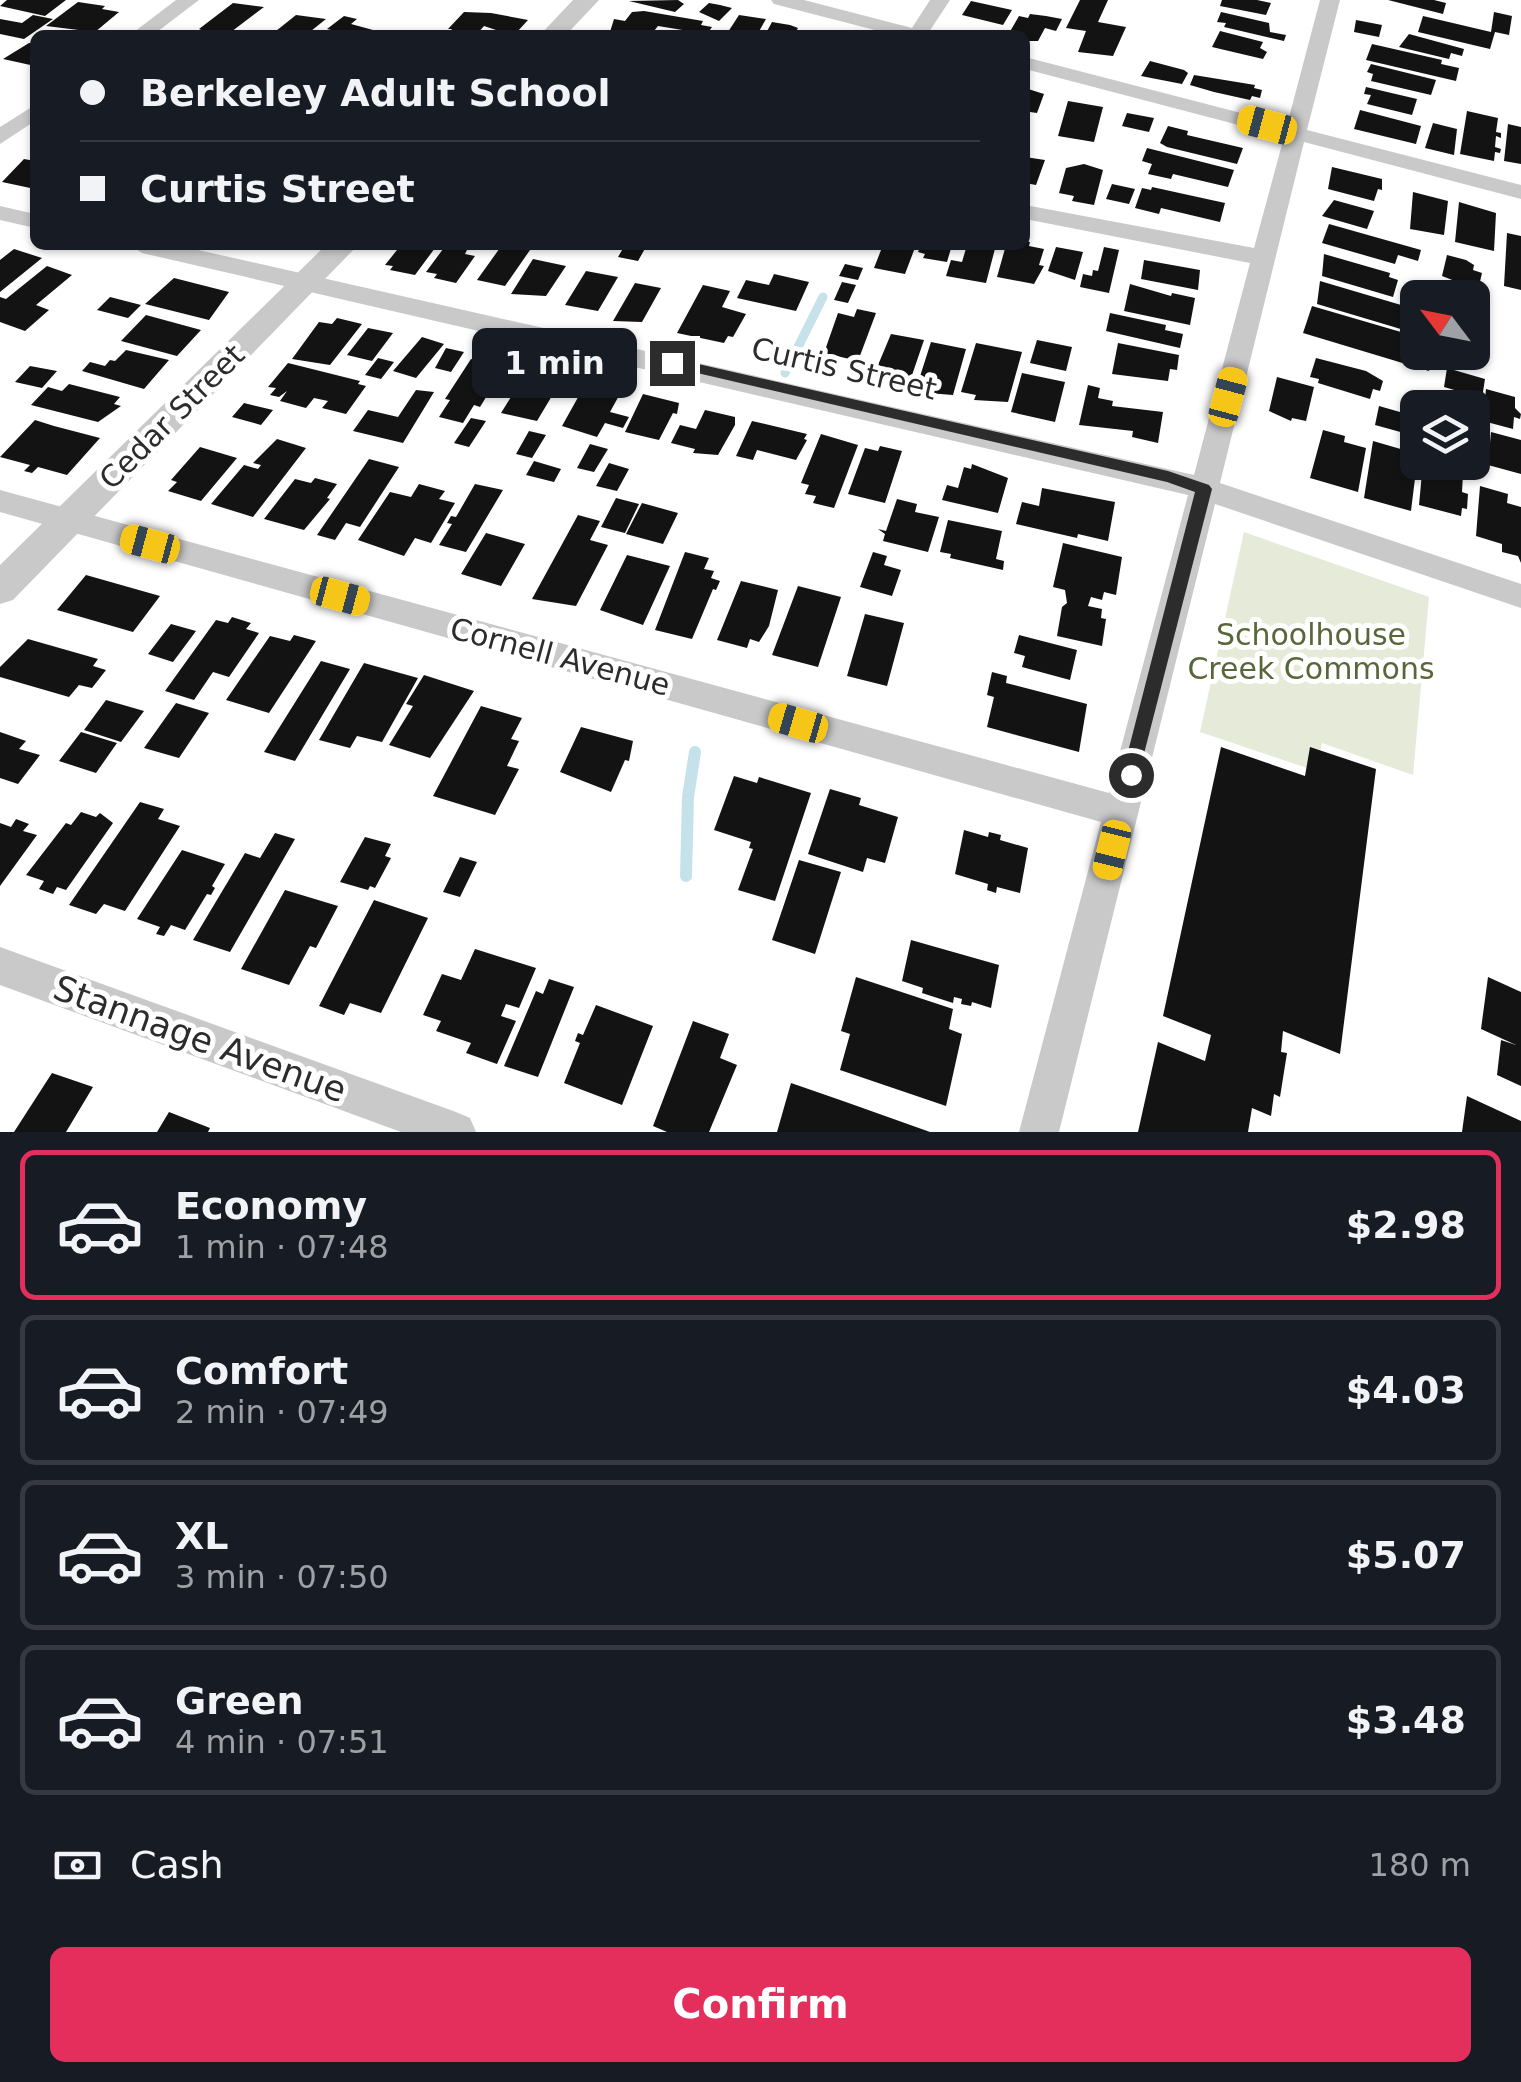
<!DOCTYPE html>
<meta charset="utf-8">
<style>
body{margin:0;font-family:"DejaVu Sans",sans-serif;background:#242831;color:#f1f3f6;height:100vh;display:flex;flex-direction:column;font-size:38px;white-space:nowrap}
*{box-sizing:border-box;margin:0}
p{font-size:32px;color:#9ea1a6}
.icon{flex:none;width:55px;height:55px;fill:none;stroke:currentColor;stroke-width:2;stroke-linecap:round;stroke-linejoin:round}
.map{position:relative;height:1132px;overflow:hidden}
.panel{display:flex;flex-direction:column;background:#171b24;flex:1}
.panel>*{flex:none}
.top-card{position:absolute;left:30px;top:30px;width:1000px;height:220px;border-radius:15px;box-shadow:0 2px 8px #0004;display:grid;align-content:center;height:220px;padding:0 50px;background:#171b24}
.needle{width:65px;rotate:302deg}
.tools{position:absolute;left:1400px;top:280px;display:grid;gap:20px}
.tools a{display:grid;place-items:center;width:90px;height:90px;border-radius:15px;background:#171b24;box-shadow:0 2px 8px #0004;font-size:50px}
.end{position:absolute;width:45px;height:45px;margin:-22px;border:12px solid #2c2c2c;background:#fff;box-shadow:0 0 0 5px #fff}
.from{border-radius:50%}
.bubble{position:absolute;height:70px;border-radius:15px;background:#171b24;box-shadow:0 2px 8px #0004;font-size:32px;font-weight:700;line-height:70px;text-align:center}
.car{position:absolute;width:30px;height:60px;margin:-30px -15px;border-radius:12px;box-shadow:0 0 8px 2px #0007;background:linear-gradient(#f5c518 24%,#345 0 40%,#f5c518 0 76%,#345 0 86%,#f5c518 0)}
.top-card b{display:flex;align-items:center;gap:35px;height:95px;font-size:38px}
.top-card b+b{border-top:2px solid #363941}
.top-card i{width:25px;height:25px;background:#f1f3f6}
ul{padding:18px 0 0;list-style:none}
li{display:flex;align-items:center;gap:30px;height:150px;margin:0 20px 15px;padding:0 30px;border:5px solid #363941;border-radius:15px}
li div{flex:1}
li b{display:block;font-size:38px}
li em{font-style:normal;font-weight:700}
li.on{border-color:#e42e5c}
li>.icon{width:90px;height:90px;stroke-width:1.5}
.pay{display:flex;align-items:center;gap:25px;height:110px;padding:0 50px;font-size:38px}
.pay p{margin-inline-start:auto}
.action{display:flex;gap:20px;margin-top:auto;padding:20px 50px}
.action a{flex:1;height:115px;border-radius:15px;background:#e42e5c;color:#fff;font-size:40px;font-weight:700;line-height:115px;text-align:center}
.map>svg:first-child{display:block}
.green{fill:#e5ead9}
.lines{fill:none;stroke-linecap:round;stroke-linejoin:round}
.stream-far1{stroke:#c5e2ea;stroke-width:9}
.stream{stroke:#c5e2ea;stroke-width:12}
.building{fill:#131313}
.minor{fill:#c9c9c9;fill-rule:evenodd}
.tertiary{fill:#c9c9c9;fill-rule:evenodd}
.route{fill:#2c2c2c}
.labels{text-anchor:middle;stroke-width:10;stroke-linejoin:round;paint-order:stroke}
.street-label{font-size:30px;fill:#2c2c2c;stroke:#fff}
.park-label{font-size:30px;fill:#57673a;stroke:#fff}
.near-street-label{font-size:35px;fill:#2c2c2c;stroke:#fff}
</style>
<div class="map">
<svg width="1521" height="1132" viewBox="0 0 1521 1132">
<rect width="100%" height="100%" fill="#fff"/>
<!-- green -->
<path class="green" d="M1244,532L1429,597L1413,775L1322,743L1316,771L1200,732Z"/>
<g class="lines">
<!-- stream-far1 -->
<path class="stream-far1" d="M785,373L823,297"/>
<!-- stream -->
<path class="stream" d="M686,876L688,797L695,752"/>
</g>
<!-- building -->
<path class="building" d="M7,0H66L45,16L0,6Z
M678,0L684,4L675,12L629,1Z
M1080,0H1108L1098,22L1126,27L1113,56L1078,52L1086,31L1066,28Z
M1222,0H1257L1271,3L1266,15L1220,6Z
M1388,0H1434L1446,3L1443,14Z
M971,1L1012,10L1003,25L962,15Z
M78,2L105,6L102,9L119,12L95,32L46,26Z
M233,3L264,7L227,35H212L199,29Z
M709,3L720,5L732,8L719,21L699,12Z
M644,11L703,21L701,25L712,27L707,34L658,26L654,31L666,35L610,32L614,19L625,21L632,12Z
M464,12L491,13L528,20L517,32L502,31L514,35H492L496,30L484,26L477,34H448L452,29H448Z
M1221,12L1269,23L1270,32L1286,35L1284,41L1224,27L1226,23L1217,22Z
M1494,12L1512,16L1509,35L1495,32L1490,49L1418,32L1423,16L1491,32Z
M1030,14L1046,16L1062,19L1056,31L1045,28L1038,41H1025V35H1008L1019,16L1028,18Z
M33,15L53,19L24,39L0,34V19L22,23Z
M296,15L326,19L306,35H271Z
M739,15L766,19L757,35H726Z
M344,16L357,19L351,24L373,30L367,35H336L340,32L327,29Z
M1356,20L1382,25L1379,37L1354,32Z
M772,22L790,25L798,28L794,35H765Z
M1220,31L1263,42L1260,48L1267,52L1263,59L1212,47Z
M1409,34L1464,49L1462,56L1451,53L1449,59L1399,47Z
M29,43L35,44V66L3,59Z
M1372,44L1442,60L1441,64L1459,68L1456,81L1366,60Z
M1150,61L1184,70L1188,73L1182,84L1141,76Z
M1371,64L1436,80L1431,95L1371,81L1373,74L1367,72Z
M1194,75L1255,85L1254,88L1262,90L1260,98L1252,96L1250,100L1214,92L1190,85Z
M1366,87L1417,99L1412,115L1367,104L1371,95L1364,94Z
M1025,88L1044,94L1037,113L1030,112L1026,125Z
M1068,101L1103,107L1094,142L1058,136Z
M1360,110L1421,126L1416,144L1354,129Z
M1467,111L1498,118L1496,132L1501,133V138L1496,136L1495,147L1501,149L1500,153L1495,152L1494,161L1460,154Z
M1127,113L1154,118L1149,132L1122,126Z
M1433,123L1457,129L1454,155L1425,148Z
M1508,124L1521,127V164L1504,161Z
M1168,126L1188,131L1187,135L1243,148L1237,164L1167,147L1160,143Z
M1147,148L1234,170L1228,187L1173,174L1171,179L1148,174L1152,164L1142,161Z
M1025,157L1045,160L1036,185L1025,183Z
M24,159L35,161V189L2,182Z
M1084,164L1103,170L1094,205L1072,201L1074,196L1059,193L1066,168Z
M1332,167L1382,179V190L1378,189L1374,201L1328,189Z
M1112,184L1135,189L1129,204L1106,199Z
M1152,187L1225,203L1220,222L1161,208L1159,214L1135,208L1142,188L1151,190Z
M1413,192L1448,201L1444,235L1410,229Z
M1334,200L1374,211L1367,229L1322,216Z
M1459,202L1496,213L1494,251L1455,242Z
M1329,224L1421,250L1418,261L1398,255L1395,264L1322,243Z
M1507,233L1521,236V290L1504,286Z
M1025,241L1030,242L1029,246L1044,249L1039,265L1044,266L1034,284L997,277L1006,245H1025Z
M401,245H425L435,248L415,275L390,270L393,266L385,265Z
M446,245L467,250L465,254L475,256L456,283L434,278L437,274L426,272Z
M502,245L530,250L505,286L477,280Z
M625,245H647L638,261L618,257Z
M883,245H916L905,274L874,268Z
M921,245H952L947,262L923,258L925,254L918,252Z
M967,245H996L986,283L946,276L951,260L962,262Z
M1056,247L1083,252L1075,280L1048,271Z
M1104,247L1119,250L1109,293L1080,287L1083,274L1092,276L1093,270L1098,271Z
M14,249L42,258L0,292V260Z
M1324,254L1390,273L1389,277L1398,280L1393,297L1322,276Z
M1447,255L1466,260L1474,265L1473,270L1482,273L1478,290L1442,276Z
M533,259L566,266L546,296L511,294Z
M1144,260L1200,270L1198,290L1141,279Z
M845,264L863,268L858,280L839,276Z
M47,266L72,275L36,305L49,310L25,331L0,322V297L6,299Z
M586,271L618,277L598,311L565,305Z
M774,274L809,282L796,311L737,298L746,280L769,285Z
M174,278L229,292L209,320L145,304Z
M1320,281L1418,310V324L1407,320L1404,330L1317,304Z
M842,282L856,285L848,303L834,300Z
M635,283L661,288L642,322L613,321Z
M1130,284L1171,296L1172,293L1195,298L1190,325L1124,311Z
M703,285L730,291L722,307L746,314L733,337L728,336L724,343L677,333Z
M110,297L141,305L128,318L97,310Z
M1312,306L1418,337V352H1434L1429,371L1303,333Z
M857,309L876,313L858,361L824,353L838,313L854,317Z
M1110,313L1166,325L1165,330L1183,334L1180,348L1106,331Z
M146,315L201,330L177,356L121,341Z
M337,318L362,324L330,365L292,359L319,322L332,324Z
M368,328L393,333L372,361L347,355Z
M891,334L924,340L909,384L900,382L898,388L873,377Z
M422,337L444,344L416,378L393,371Z
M1037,340L1072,347L1066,371L1030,363Z
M931,342L966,349L953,395L915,392Z
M976,343L1022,352L1008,402L974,400L976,395L961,392Z
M1118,343L1179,355L1177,370L1170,369L1168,381L1112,374Z
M446,348L464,352L451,372L435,368Z
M126,350L169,360L144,389L82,371L90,362L105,366L110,360L115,361Z
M378,358L394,362L381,379L365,375Z
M1316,358L1366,371L1383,381L1380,391L1373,389L1370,399L1318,383L1319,379L1310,377Z
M471,359L506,365L480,407L474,405L463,423L439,417L450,400L445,399Z
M288,363L360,381L358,384L366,386L346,414L322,408L328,401L314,398L306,408L280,401L287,391L279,397L270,395L276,388L268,387Z
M30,366L57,371L42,388L15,382Z
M1447,368L1485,379L1482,398L1444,387Z
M527,371L562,379L537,421L501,413Z
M1022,373L1065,382L1055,422L1011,412Z
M1277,377L1314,387L1306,421L1292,418L1291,421L1269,411Z
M586,383L621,392L610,412L629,417L623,428L605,423L597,437L562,426Z
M69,384L120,397L114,404L121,406L98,422L31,405L48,387L62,391Z
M1088,385L1100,388L1098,398L1113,401L1112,406L1163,412L1158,443L1132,437L1133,431L1079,425Z
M1486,389L1515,397V408L1521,414L1520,419L1514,417L1513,429L1483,421Z
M416,390L434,392L403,443L353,431L368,410L398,417Z
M1443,392L1481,403L1477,432L1472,430V408H1440Z
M643,394L679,403L677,414L673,413L659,440L625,432Z
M244,403L273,410L261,425L232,417Z
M1379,406L1407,414L1404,433L1375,425Z
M705,410L735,417V425L718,455L693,453L695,449L671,443L680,425L696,429Z
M471,418L486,421L469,447L454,443Z
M35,420L54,426L100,438L67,475L38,467L32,473L24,471L30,465L0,457Z
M752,421L807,434L804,439L807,440L796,460L757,450L753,460L736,456Z
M1323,430L1345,436L1344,442L1366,448L1358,492L1310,478Z
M529,431L546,435L532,458L516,454Z
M1491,432L1521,440V474L1488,465Z
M821,434L858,445L834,508L813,503L816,496L805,494L809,485L801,483Z
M277,439L306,448L253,517L211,504L244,465L258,469L261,465L253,463Z
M1373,441L1418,454L1411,511L1364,498Z
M590,444L608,449L594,472L577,468Z
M880,446L902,451L885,503L848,494L865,448L878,451Z
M200,447L237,458L201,501L168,491L177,482L171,480Z
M369,459L399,467L360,527L346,523L335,540L317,535Z
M534,461L561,469L554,482L526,475Z
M1423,462H1443V469L1463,474L1462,492L1468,494L1467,509L1462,508L1461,516L1419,505Z
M609,463L629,469L617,491L596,486Z
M972,464L1008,478L998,513L942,500L947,485L958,488L964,467L971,469Z
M315,478L337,484L327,498L330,499L304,530L264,519L295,479L311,483Z
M419,484L445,491L439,499L455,503L431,543L415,538L404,556L358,540L390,492L411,497Z
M475,484L503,490L466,552L439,545L452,524L447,523L451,516L456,517Z
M1480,486L1508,494L1507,503L1521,507V563L1518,556L1502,552V544L1476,536Z
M1042,488L1115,502L1108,541L1078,534L1077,538L1016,524L1022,502L1039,506Z
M616,498L639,504L625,533L601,527Z
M897,499L917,504L915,512L939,517L928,552L883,541L885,534L878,529L886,531Z
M642,503L678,513L663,544L626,534Z
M578,515L600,521L590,540L608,545L576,606L532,599Z
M948,520L1002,531L996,559L1004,561L1003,570L950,558L951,554L940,552Z
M486,533L525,544L501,586L461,574Z
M1063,543L1122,557L1116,595L1104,592L1102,600L1091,597L1088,606L1102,609L1101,618L1106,619L1102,646L1057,636L1062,607L1067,603L1065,590L1053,587Z
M685,552L709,558L704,569L714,571L711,578L720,581L716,590L713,589L692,639L655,630Z
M873,552L887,556L884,565L901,570L892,596L860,587Z
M627,555L670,566L643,625L600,610Z
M86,575L160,596L133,632L57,610Z
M741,581L778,590L769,626L759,642L750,639L747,648L717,640Z
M798,586L841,597L818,667L772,655Z
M865,614L904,623L887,686L847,676Z
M232,617L251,623L246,629L259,633L229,677L213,672L194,700L165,691L216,620L228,623Z
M171,624L196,631L173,662L148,654Z
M294,635L316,641L269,713L226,700L270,636L290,641Z
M1019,635L1077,650L1070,680L1022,667L1025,656L1014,653Z
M28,639L98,659L93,666L106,670L92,688L79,685L69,697L0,677V667Z
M321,661L350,669L295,761L264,752Z
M364,663L418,678L382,742L357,736L350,748L319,740Z
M992,672L1007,676L1006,683L1087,704L1079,752L987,727L994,697L987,695Z
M424,675L474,691L430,758L389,745L413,706L406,704Z
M106,700L144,711L121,742L84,730Z
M176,703L209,713L179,758L144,748Z
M481,706L522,718L511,739L519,741L507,766L519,769L495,815L433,796Z
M581,727L633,741L629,761L625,760L611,792L560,772Z
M0,732L26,741L19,749L40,755L18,784L0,778Z
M81,732L117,743L96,773L59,761Z
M1221,747L1305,776L1310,747L1376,769L1340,1054L1283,1031L1281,1052L1287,1053L1280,1097L1274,1094L1271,1116L1252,1108L1248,1132H1138L1158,1042L1205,1061L1211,1035L1163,1016Z
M734,776L757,783L759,777L811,793L775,901L738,890L753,849L749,848L751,842L714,830Z
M830,789L861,798L859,805L898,817L885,863L867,858L863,872L808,854Z
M140,802L164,809L158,819L180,826L125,911L104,904L96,914L69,905Z
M81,812L96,817L100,813L113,823L66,890L57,887L53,894L39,889L44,881L26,875L66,823L71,825Z
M16,819L29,824L23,831L37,835L0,886V823L11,827Z
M964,830L988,837L989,832L1001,835L1000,840L1028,848L1020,893L997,887L996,893L987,890L988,884L955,874Z
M275,833L295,839L230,952L193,940L245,853L260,858Z
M365,837L391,844L385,856L391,858L375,888L370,886L368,890L340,882Z
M182,850L225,864L212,886L215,888L211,895L207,894L185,930L171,925L164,936L156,934L160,927L137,919Z
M460,857L477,862L460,897L443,892Z
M799,860L841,872L815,954L772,940Z
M285,890L338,906L316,948L310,946L289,985L241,969Z
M374,900L428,918L381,1013L350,1003L344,1015L319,1006Z
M911,940L999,965L991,1008L972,1002L971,1006L961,1004L962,999L954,997L953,1003L922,993L923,988L902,981Z
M475,949L536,968L519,1008L506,1004L501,1016L516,1021L497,1064L466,1053L471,1043L436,1031L441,1021L423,1015L442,974L461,980Z
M856,977L953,1009L949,1029L962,1034L946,1106L840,1070L850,1034L841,1031Z
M1488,977L1521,992V1086L1497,1075L1501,1040L1516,1045L1481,1029Z
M549,979L574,987L538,1077L504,1066L536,991L543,994Z
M596,1005L653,1026L622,1105L564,1083L580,1043L575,1041L578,1033L583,1035Z
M693,1021L729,1034L720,1058L737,1065L709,1132H667L653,1126Z
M52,1073L93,1087L66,1132H14Z
M791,1083L843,1101L930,1132H777Z
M1467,1096L1521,1121V1132H1462Z
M169,1112L210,1128L208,1132H157Z"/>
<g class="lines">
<!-- minor -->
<path class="minor" d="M176,0H199L153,35H130Z
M771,0H804L912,28L930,0H950L927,35H894L774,4Z
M1320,0H1340L1307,130L1521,185V199L1304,142L1220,483L1521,584V608L1215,504L1059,1132H1019L1101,822L0,512V490L1109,793L1188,495L142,253L130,245H176L1194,475L1250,263L1025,219V205L1254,248L1284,137L1025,69V57L1287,125Z
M35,105V121L0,144V127Z
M0,206L35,214V228L0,220Z
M0,947L456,1112L470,1118L476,1132H401L0,985Z"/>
<!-- tertiary -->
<path class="tertiary" d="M573,0H599L566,35H540Z
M326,245H358L13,600L0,604V565Z"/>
</g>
<!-- route -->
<path class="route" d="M672,358L1168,471L1209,485L1212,489L1137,781L1131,784L1122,775L1195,492L1167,482L667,366L665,363Z"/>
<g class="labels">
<!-- street labels -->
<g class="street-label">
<text transform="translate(844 369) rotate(13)" y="10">Curtis Street</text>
<text transform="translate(172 417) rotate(-45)" y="10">Cedar Street</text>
<text transform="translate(560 657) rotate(15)" y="10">Cornell Avenue</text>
</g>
<!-- park labels -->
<g class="park-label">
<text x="1311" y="645">Schoolhouse<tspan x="1311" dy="34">Creek Commons</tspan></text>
</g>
<!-- near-street labels -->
<g class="near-street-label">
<text transform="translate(200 1039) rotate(20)" y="12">Stannage Avenue</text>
</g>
</g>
</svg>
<div class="tools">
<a><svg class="needle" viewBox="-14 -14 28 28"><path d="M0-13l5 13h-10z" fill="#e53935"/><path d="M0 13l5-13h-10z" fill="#9ea1a6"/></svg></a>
<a><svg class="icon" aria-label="layers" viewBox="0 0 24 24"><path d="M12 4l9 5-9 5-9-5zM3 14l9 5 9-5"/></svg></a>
</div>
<i class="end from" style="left:1131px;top:775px"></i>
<i class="end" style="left:672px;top:363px"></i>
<div class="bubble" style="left:472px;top:328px;width:165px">1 min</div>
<i class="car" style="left:1267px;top:125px;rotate:285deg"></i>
<i class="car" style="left:1228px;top:397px;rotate:15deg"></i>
<i class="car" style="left:150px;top:544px;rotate:285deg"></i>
<i class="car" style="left:340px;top:596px;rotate:105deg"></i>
<i class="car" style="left:798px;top:723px;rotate:286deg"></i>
<i class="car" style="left:1112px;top:850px;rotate:194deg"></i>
<div class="top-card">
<b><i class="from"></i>Berkeley Adult School</b>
<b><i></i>Curtis Street</b>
</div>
</div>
<section class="panel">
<ul>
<li class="on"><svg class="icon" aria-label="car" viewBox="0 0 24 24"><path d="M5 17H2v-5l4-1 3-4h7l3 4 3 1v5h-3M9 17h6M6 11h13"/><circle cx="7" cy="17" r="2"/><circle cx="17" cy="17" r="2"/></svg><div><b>Economy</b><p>1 min · 07:48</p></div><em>$2.98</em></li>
<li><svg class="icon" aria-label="car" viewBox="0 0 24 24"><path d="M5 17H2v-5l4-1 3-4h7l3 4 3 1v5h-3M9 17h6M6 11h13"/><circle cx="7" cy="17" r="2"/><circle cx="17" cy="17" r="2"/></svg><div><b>Comfort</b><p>2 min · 07:49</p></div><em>$4.03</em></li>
<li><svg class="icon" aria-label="car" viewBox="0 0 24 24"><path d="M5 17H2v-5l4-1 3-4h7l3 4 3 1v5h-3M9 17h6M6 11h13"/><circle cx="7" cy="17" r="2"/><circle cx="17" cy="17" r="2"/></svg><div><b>XL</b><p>3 min · 07:50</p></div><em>$5.07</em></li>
<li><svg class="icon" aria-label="car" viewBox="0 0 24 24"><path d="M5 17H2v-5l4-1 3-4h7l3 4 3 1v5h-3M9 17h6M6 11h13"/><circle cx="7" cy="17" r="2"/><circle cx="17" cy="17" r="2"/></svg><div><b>Green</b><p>4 min · 07:51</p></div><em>$3.48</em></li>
</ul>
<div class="pay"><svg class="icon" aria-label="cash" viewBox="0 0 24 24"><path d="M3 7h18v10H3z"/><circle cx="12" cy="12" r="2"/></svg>Cash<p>180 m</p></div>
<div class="action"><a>Confirm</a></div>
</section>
